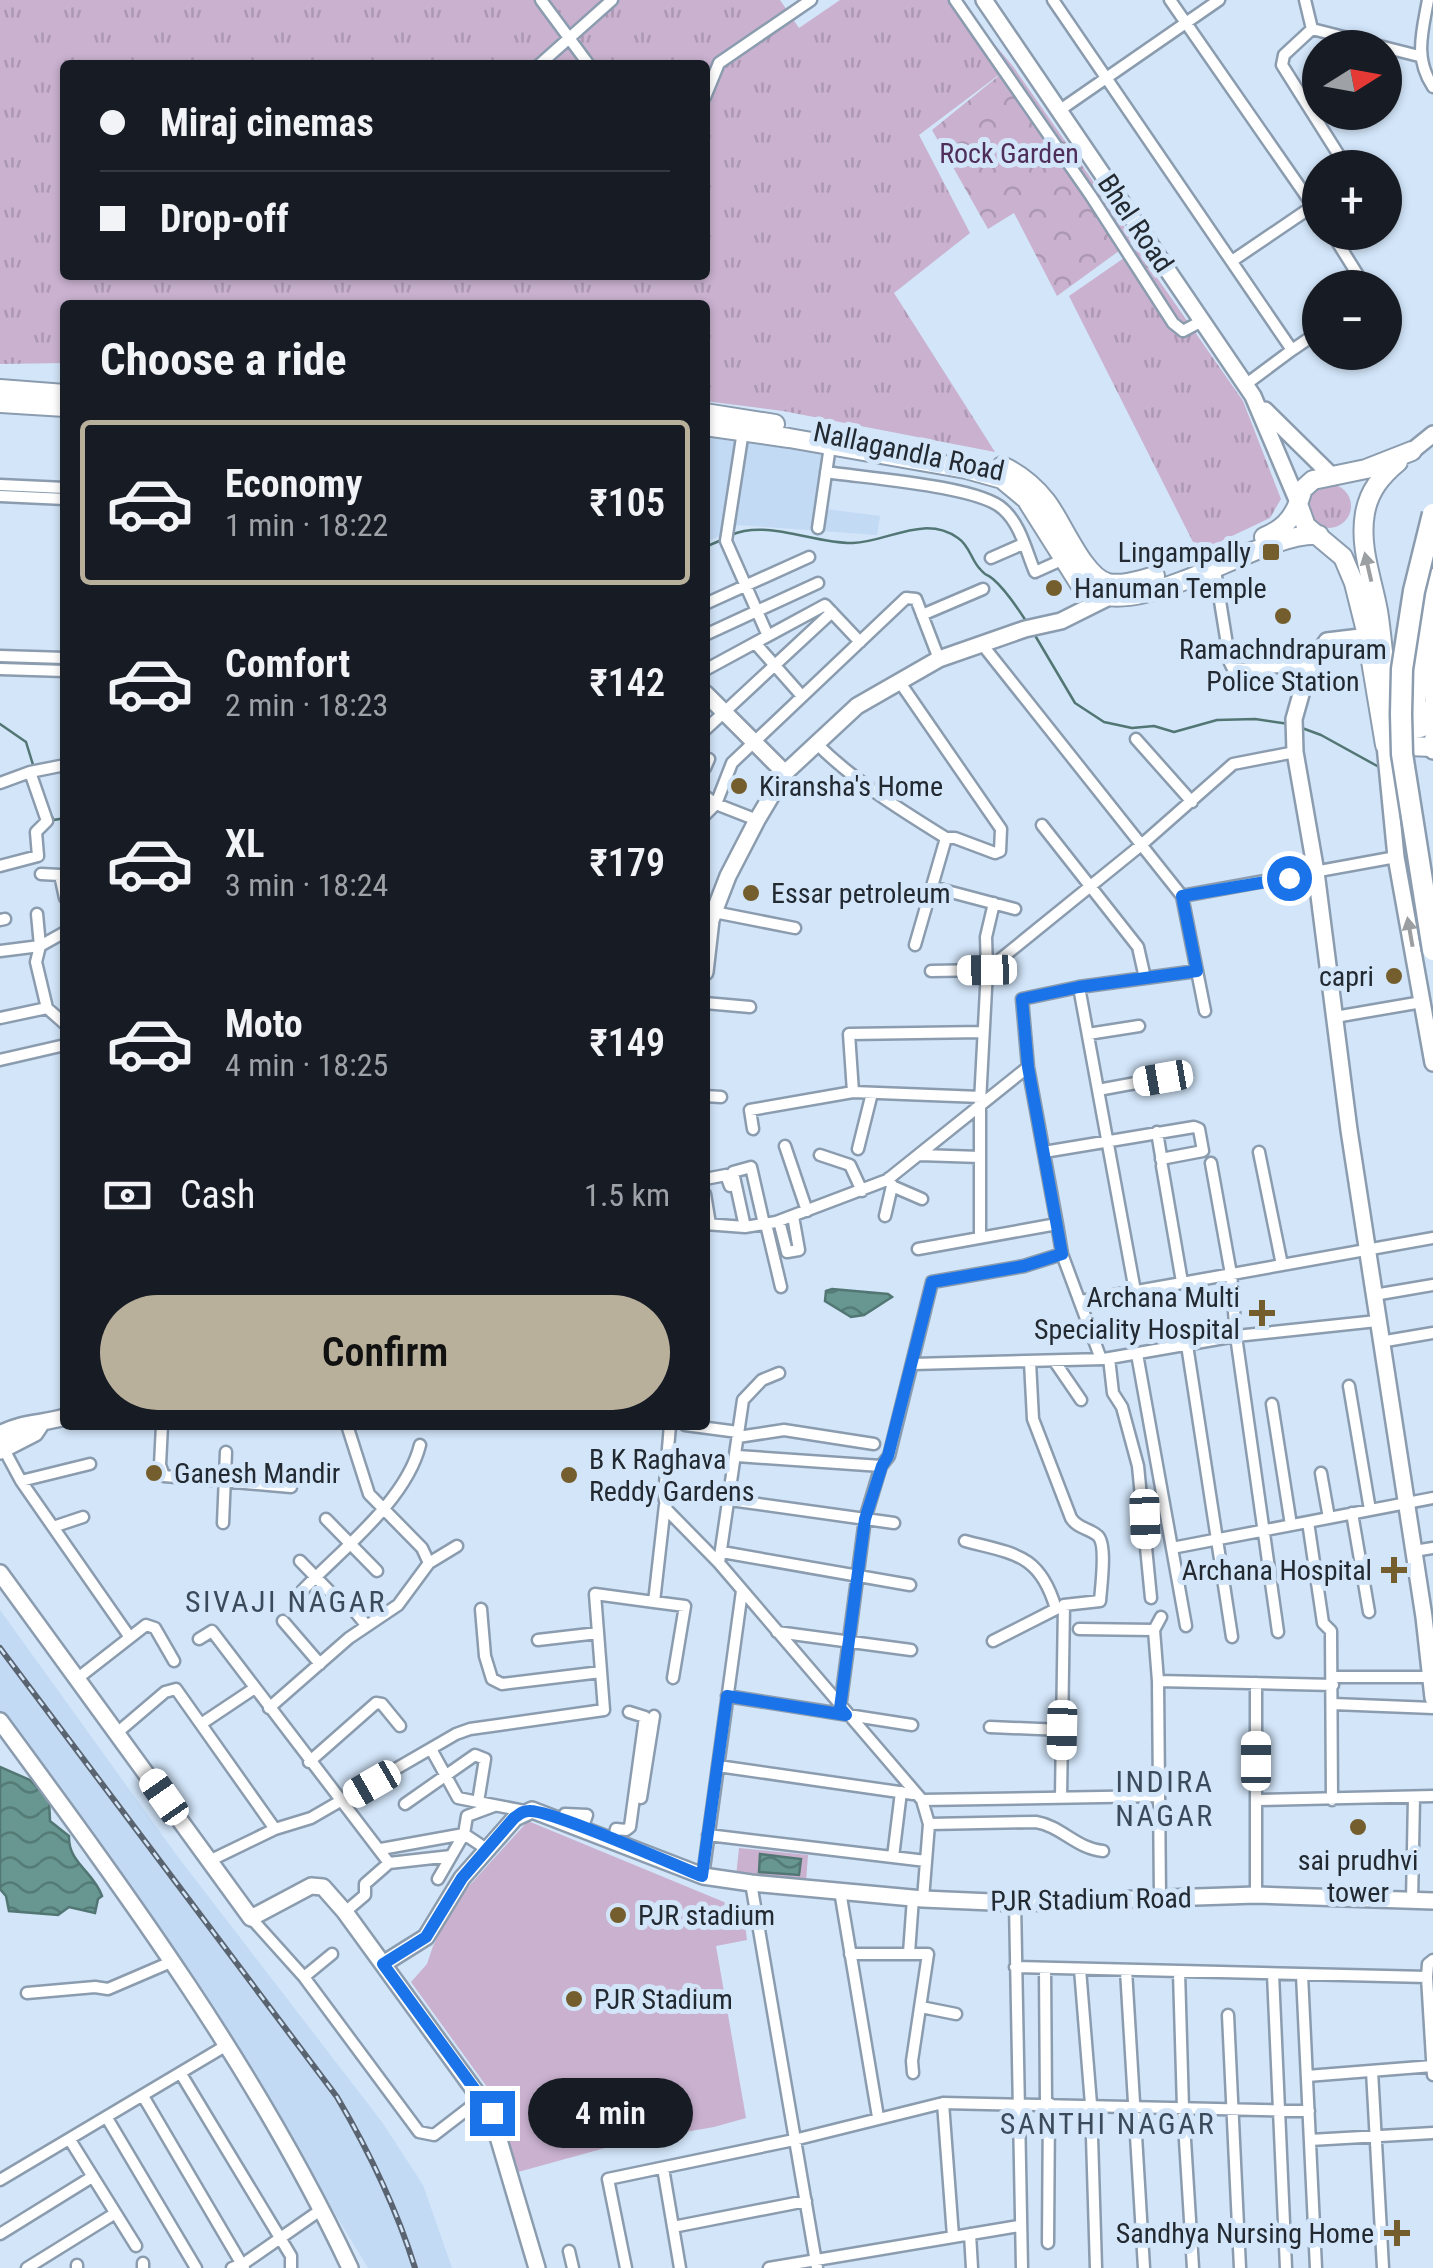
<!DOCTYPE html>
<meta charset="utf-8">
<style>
body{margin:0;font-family:"Roboto Condensed",sans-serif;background:#20242c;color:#f1f3f6;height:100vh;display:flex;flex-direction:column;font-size:38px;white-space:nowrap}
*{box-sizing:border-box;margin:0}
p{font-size:32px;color:#9ea1a6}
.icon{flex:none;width:55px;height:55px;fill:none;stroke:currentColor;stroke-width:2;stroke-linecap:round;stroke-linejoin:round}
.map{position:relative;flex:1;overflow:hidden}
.sheet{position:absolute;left:60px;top:300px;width:650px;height:1130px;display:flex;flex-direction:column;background:#171b24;border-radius:10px;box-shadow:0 2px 8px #0004}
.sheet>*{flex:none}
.guide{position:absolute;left:60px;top:60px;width:650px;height:220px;border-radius:10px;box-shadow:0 2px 8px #0004;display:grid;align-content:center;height:220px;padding:0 40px;background:#171b24}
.needle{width:65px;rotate:79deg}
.tools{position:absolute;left:1302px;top:30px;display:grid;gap:20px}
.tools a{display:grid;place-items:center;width:100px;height:100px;border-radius:50%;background:#171b24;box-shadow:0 2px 8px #0004;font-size:50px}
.end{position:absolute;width:45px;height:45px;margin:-22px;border:12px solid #1a73e8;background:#fff;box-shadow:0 0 0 5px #fff}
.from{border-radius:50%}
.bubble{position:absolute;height:70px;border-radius:35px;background:#171b24;box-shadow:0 2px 8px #0004;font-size:32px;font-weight:600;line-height:70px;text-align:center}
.car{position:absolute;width:30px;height:60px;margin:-30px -15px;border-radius:12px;box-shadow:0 0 8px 2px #0007;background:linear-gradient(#fff 24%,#345 0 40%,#fff 0 76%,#345 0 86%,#fff 0)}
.guide b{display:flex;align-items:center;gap:35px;height:95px;font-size:38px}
.guide b+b{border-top:2px solid #363941}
.guide i{width:25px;height:25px;background:#f1f3f6}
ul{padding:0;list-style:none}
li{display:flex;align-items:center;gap:30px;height:165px;margin:0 20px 15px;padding:0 20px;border:5px solid transparent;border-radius:10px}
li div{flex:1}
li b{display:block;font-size:38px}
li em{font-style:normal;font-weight:600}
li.active{border-color:#b9b09c}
li>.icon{width:90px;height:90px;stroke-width:1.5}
h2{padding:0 40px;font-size:45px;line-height:120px}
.pay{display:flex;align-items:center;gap:25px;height:110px;padding:0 40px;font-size:38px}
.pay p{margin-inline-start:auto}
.primary-button{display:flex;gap:20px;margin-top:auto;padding:20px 40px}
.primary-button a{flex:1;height:115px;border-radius:60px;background:#b9b09c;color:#111;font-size:40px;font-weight:600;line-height:115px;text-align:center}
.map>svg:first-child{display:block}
.built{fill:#c3daf4}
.grass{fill:url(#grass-tufts);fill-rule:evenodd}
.park{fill:url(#park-crowns)}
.pitch{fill:#c9b1cf}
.water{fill:url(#water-waves);stroke:#527673;stroke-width:2.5}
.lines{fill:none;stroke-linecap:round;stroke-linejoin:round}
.stream{stroke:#527673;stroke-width:2.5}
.street-casing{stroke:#8b9caf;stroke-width:15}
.secondary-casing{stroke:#8b9caf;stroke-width:20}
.primary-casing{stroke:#8b9caf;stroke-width:22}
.highway-casing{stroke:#8b9caf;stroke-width:25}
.street{stroke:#fff;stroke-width:10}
.secondary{stroke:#fff;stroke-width:15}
.primary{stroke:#fff;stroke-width:18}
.highway{stroke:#fff;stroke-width:20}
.rail-casing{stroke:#5a6470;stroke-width:6}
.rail{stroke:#d2e5f9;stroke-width:2.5;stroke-dasharray:8;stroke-linecap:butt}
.highway-bridge-casing{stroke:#8b9caf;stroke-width:25;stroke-linecap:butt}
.highway-bridge{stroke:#fff;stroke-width:20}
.oneway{fill:#9c9fa2}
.route{stroke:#1a73e8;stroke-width:12}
.poi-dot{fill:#755e2e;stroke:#d2e5f9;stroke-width:4}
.labels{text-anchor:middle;stroke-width:10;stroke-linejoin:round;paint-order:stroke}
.park-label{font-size:28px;fill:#502e5a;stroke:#d2e5f9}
.street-label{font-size:28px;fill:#222930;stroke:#d2e5f9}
.poi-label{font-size:28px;fill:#222930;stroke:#d2e5f9;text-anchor:start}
.neighbourhood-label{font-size:30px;letter-spacing:2.5px;fill:#3c4b5c;stroke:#d2e5f9}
</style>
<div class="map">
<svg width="1433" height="2268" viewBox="0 0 1433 2268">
<defs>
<pattern id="grass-tufts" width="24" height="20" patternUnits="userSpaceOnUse" patternTransform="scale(2.5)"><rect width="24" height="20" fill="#c9b1cf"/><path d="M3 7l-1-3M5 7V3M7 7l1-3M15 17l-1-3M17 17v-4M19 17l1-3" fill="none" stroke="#ac98b2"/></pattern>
<pattern id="park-crowns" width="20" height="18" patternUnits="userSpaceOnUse" patternTransform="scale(2.5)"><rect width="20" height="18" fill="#c9b1cf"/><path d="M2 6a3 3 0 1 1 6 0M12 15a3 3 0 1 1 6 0" fill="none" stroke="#ac98b2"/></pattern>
<pattern id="water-waves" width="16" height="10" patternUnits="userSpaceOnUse" patternTransform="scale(2.5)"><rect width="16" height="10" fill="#679790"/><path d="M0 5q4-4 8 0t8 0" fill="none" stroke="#547b76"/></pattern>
</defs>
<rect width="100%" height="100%" fill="#d2e5f9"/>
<!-- built -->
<path class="built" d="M705,431L826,450L818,508L880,516L877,535L738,525L726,534L705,542Z
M0,1610L178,1857L382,2122L423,2185L452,2268H368L230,2040L71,1808L0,1712Z"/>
<!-- grass -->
<path class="grass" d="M0,0H780L799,28L840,0H957L1012,65L919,135L970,233L894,293L995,452L783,411L705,401V305H65V363L0,364ZM65,65H705V275H65Z
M1137,249L1243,401L1281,499L1270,518L1198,552L1069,296Z
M1307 506a22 22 0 1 1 44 0a22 22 0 1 1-44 0Z"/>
<!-- park -->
<path class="park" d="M1012,65L1134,240L1057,296L1014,213L988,229L932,130Z"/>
<!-- pitch -->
<path class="pitch" d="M528,1821L724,1902L744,1916L747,1940L716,1946L746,2118L714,2127L627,2142L518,2172L495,2098L411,1982L427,1964L433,1946L457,1899Z
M739,1848L808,1855L806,1882L736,1877Z"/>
<!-- water -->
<path class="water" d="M832,1289L888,1294L892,1297L864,1315L851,1317L825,1301L826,1291Z
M0,1767L30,1780L49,1800L50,1821L69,1836C68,1863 94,1872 102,1896L98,1899L95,1913L69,1907L58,1915L9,1911L6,1896L0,1889Z
M760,1854L801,1859L799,1875L759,1872Z"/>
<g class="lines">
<!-- stream -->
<path class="stream" d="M731,535C767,519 815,544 853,543C888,542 924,514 958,538C970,546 971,560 980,569C988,578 984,572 993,579C1006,590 1017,607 1026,621
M705,547L724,539
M1033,632L1075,703L1104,722L1132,728L1154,726L1174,732L1217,720L1255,719L1289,724
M0,724L26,742L34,768
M1302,728L1321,735L1379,767
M37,776L42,792
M50,814L54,820L65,818"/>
<defs>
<path id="street" d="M541,0L589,65
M955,0L1091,196L1173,323L1183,331L1202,321
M1053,0L1292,350L1320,331
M1170,0L1320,216
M1305,0L1312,29L1284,55L1282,65L1347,168
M1428,0C1422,33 1414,58 1433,87
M1312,29L1419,56
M539,65L612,0
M705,97L719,63L811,0
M1060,110L1219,0
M1331,232L1366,288
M1232,261L1313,206
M1245,385L1292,350
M743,431L726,541L768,636
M826,472C865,478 979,486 1003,509C1021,525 1026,551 1035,572L1064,559
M0,485L65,488
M0,496L65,499
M818,528L830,446
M991,558L1023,544
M1215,570L1230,663L1233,669L1309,666
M705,604L809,557
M922,615L983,589
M705,635L818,583
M755,643L801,695
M981,643L1182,896
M0,656L65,658
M0,669L65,671
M705,670L825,605L860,642
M899,681L1001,829L1000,851L995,853L955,838H946L915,945
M705,730L832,612
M1136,739L1192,802
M817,744C854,781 901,810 946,838
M705,768L709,759
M30,772L65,765
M0,783L30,772L47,821L36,832L38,856L0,866
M705,796L716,804L732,763L906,598L916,599L939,659
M705,815L716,804L757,820
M1042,825L1138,947L1145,978
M41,874L60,875L65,898
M932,887L1015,909
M714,912L795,928
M0,920L5,919
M65,932L40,946L36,962L47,1008L65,1024
M0,951L40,946L37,914
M931,971L987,970L986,937L994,903
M1079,987L1135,1291
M705,1003L750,1007
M1205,1011L1182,896L1396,857
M1335,1017L1422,1002
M0,1018L47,1008
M1088,1034L1139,1026
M0,1060L65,1045
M1098,1090L1163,1078
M705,1096L721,1097
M981,1097L853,1092L849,1034L983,1032
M753,1129L750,1110L853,1092
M1157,1132L1162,1162
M785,1146L807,1211
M858,1149L872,1093
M1044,1152L1194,1127L1199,1129L1203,1151L1161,1159
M1259,1152L1282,1265
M820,1155L850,1165L862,1191
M920,1155L980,1157
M1211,1163L1231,1274L1236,1336L1278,1632
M1162,1166L1182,1282
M705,1179L726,1175L730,1186
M892,1186L922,1199
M705,1194L710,1224
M885,1216L892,1186L889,1178
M779,1221L787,1252L799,1250L793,1216
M705,1224L745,1227L776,1222L887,1180L1028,1067
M766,1224L781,1287
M1057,1224L1062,1254L1101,1359
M745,1227L733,1172L751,1167L764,1224
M980,1238V1102L987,970L1140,846L1233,764L1295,752
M918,1249L1057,1224L1028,1067L1022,999L1079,987L1197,971
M1374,1295L1433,1285
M1081,1301L1433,1238
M1380,1342L1433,1333
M1187,1345L1232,1637
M1137,1354L1186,1626
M1109,1358L1113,1393L1122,1407L1138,1466L1151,1598
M1030,1362L1033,1419L1071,1518C1078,1529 1089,1528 1098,1536C1107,1545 1101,1587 1100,1601L1064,1605L1061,1797
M1055,1362L1081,1400
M913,1364L1104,1359L1236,1336L1377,1321
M1349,1386L1370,1510
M1272,1404L1291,1525
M162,1425L160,1465L164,1476L291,1487
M670,1425L664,1496L667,1510L719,1563L922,1800L929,1824L923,1899
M685,1425L738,1432
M738,1437L784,1430L874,1444
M0,1442L21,1481L129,1636
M737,1456L881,1466L889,1456L932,1282L1024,1266L1062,1254
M1321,1473L1329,1518
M21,1481L90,1464
M730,1500L894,1523
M1352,1513L1369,1612
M326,1519L377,1571
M1308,1522L1323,1623L1331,1631L1332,1800
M223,1523L226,1452
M53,1527L83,1517
M965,1541C1015,1554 1040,1554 1056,1609
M1172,1548L1433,1498
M1414,1551L1433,1548
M722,1552L910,1585
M300,1561L335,1597
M429,1563L457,1546
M719,1563L743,1400L762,1380L779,1373
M302,1591C341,1550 406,1501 420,1445
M654,1602L685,1606L673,1678
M352,1608L367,1626
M481,1609L485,1656L492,1679L502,1684L601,1672
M283,1621L320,1664
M1079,1629L1154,1630
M777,1632L911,1650
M199,1639L212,1631L389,1863L365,1884V1895L345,1912
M538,1640L598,1633
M993,1641L1058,1608
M1333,1677H1431
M78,1678L146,1625L155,1628L174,1661
M1158,1681L1333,1685
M1256,1683V1895
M727,1696L912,1725
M1333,1704L1433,1708
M269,1708L349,1638L398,1605L429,1563L422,1548L369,1494L347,1425
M840,1708L865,1519L881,1466
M201,1724L255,1688
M990,1727L1062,1730
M118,1732L165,1692L176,1689L275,1829
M431,1749L458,1798L478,1802
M309,1762L376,1703L382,1704L400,1726
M718,1766L913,1794
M641,1798L654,1716
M922,1800L1159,1796
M1256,1800L1433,1796
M405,1804L475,1755L485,1759L478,1802L525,1811
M563,1821L565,1814L587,1815L582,1829
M929,1824L1036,1822C1061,1826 1077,1849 1103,1851
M708,1835L926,1861
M613,1841L616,1829L626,1830L630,1827L645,1717L629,1712
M381,1849L464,1834L488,1850
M893,1857L901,1792
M209,1861L275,1829L311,1818L456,1734L470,1729L604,1710L595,1594L654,1602L665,1505
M389,1863L451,1856
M703,1876L742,1591
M438,1879L464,1834L467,1816L494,1806
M751,1883L817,2268
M840,1891L878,2117
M1160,1897L1158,1681L1154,1630L1161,1617
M1412,1901L1414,1797
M1015,1903L1022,2268
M251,1918L304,1977L419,2132L434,2135L482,2098
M909,1953L913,1898
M850,1954H928L912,2061L913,2073
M1433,1960L1428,1964L1427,1977L1433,2075
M1015,1967L1427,1977
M1045,1968L1046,2103
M1080,1969L1091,2104L1096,2268
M1126,1970L1144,2268
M1179,1972L1183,2108L1193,2268
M1273,1974L1286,2268
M1302,1975L1316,2268
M304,1977L332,1954
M27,1993L95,1987L108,1989L171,1962
M921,2007L956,2014
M1228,2015L1240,2268
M1372,2071L1383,2268
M181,2074L291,2256V2268
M1307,2076L1433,2066
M143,2096L244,2268
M943,2103L953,2236
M107,2118L196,2268
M70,2140L136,2246
M1310,2140L1433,2133
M663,2168L680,2268
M0,2180L227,2045
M673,2227L806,2201
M0,2234L92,2177
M970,2234L972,2268
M1048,2243L1049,2103
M569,2251L573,2268
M143,2263V2268
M77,2265V2268
M27,2268L114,2214
M232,2268L243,2264L322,2209
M626,2268L608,2179L794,2140L943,2103L1309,2111
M769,2268L1019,2226"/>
<path id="secondary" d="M984,0L1253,396L1298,502
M1265,410L1333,477
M1412,451L1433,434
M1433,630V751
M1377,635L1327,641L1309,666L1294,719L1295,752L1316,872L1349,1130L1424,1617L1433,1698
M705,693L785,773
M1385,745L1396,857L1433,1063
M705,972L711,920L728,876L757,820L785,773L857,706L939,659L1025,629L1061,621L1107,598
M0,1434C22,1422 41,1424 65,1417
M0,1451L35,1433L41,1424
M0,1573L251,1918L311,1886L323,1887L345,1912L491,2113L537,2268
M0,1721C128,1895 258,2072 350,2268
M383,1964L426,1937L462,1878L515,1818L532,1810L703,1876L751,1883L923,1899L1015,1903L1256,1895L1433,1901"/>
<path id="primary" d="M0,389L65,394
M0,403L65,407
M705,413L775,424
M705,426L789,438L966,469L1002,479L1026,499L1079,583C1130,633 1259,530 1319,535
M1412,451L1366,469L1313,480L1303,489L1298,504L1306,526L1343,557L1354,583L1366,631L1385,745L1432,747
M1398,462C1381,476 1369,491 1365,513C1359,547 1372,578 1378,611C1384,644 1383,707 1409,729L1420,728L1431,709
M1002,466C1020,474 1034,486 1046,501C1062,521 1083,577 1108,583C1123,586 1140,580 1155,576
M1264,537C1281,530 1291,521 1298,504"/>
<path id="highway" d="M1413,723L1423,627L1433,579"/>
</defs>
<!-- street casing -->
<use href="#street" class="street-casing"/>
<!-- secondary casing -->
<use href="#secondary" class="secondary-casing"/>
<!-- primary casing -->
<use href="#primary" class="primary-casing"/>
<!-- highway casing -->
<use href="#highway" class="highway-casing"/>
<!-- street -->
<use href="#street" class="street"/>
<!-- secondary -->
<use href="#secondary" class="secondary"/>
<!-- primary -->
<use href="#primary" class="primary"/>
<!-- highway -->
<use href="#highway" class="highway"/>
<defs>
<path id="rail" d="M0,1648L337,2097C370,2153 396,2207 415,2268"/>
</defs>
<!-- rail casing -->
<use href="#rail" class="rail-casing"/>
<!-- rail -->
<use href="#rail" class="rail"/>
<defs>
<path id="highway-bridge" d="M1433,514L1414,591L1402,669L1401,714L1402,754L1433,950"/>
</defs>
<!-- highway-bridge casing -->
<use href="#highway-bridge" class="highway-bridge-casing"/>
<!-- highway-bridge -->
<use href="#highway-bridge" class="highway-bridge"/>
</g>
<!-- one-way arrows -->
<defs><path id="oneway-solid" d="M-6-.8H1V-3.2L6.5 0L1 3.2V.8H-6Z" transform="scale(2.5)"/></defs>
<g class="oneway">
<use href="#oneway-solid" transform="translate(1368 567) rotate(-103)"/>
<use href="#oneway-solid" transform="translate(1410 932) rotate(-100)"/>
</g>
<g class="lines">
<!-- route -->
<path class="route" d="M492,2113L383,1964L426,1937L462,1878L514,1818C520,1814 522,1811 529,1811C550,1809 674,1865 702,1876L727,1696L846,1715L840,1708L865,1519L882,1466L888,1456L932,1282L1024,1266L1062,1254L1028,1067L1022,999L1079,987L1197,971L1182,896L1289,878"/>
</g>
<!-- markers -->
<g class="poi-dot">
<rect x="1261" y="542" width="20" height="20" rx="5"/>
<circle cx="1054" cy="588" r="10"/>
<circle cx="1283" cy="616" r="10"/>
<circle cx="739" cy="786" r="10"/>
<circle cx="751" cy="893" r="10"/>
<circle cx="1394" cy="976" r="10"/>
<path d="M1257 1298h10v10h10v10h-10v10h-10v-10h-10v-10h10z"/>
<circle cx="154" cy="1473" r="10"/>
<circle cx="569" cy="1475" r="10"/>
<path d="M1389 1555h10v10h10v10h-10v10h-10v-10h-10v-10h10z"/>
<circle cx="1358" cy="1827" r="10"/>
<circle cx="618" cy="1915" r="10"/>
<circle cx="574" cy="1999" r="10"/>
<path d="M1392 2218h10v10h10v10h-10v10h-10v-10h-10v-10h10z"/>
</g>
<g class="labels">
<!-- park labels -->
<g class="park-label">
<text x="1009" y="163">Rock Garden</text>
</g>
<!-- street labels -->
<g class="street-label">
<text transform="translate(1136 223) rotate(56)" y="10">Bhel Road</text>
<text transform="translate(909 451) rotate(12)" y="10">Nallagandla Road</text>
<text transform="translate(1091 1899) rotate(-1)" y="10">PJR Stadium Road</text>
</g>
<!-- poi labels -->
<g class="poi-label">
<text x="1251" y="562" text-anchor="end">Lingampally</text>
<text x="1074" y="598">Hanuman Temple</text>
<text x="1283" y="659" text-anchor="middle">Ramachndrapuram<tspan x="1283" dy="32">Police Station</tspan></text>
<text x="759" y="796">Kiransha's Home</text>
<text x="771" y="903">Essar petroleum</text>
<text x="1374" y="986" text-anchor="end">capri</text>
<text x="1240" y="1307" text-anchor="end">Archana Multi<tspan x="1240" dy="32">Speciality Hospital</tspan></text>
<text x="589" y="1469">B K Raghava<tspan x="589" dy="32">Reddy Gardens</tspan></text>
<text x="174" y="1483">Ganesh Mandir</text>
<text x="1372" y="1580" text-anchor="end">Archana Hospital</text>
<text x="1358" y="1870" text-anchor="middle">sai prudhvi<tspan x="1358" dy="32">tower</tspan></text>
<text x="638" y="1925">PJR stadium</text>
<text x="594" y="2009">PJR Stadium</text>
<text x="1374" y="2243" text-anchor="end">Sandhya Nursing Home</text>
</g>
<!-- neighbourhood labels -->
<g class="neighbourhood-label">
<text x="286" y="1612">SIVAJI NAGAR</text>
<text x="1165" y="1792">INDIRA<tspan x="1165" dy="34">NAGAR</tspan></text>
<text x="1108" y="2134">SANTHI NAGAR</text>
</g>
</g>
</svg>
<div class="tools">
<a><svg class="needle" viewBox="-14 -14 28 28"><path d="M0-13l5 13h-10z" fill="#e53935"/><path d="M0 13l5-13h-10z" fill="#9ea1a6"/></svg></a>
<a>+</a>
<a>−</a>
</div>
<i class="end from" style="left:1289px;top:878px"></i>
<i class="end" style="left:492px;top:2113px"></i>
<div class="bubble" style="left:528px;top:2078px;width:165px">4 min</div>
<i class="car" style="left:987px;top:970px;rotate:269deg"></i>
<i class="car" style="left:1163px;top:1078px;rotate:260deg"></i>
<i class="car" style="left:1145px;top:1519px;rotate:178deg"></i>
<i class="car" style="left:1062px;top:1730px;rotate:181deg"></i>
<i class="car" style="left:1256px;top:1761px;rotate:0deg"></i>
<i class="car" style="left:372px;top:1784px;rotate:240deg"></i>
<i class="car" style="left:164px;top:1797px;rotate:325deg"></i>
<div class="guide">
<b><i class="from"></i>Miraj cinemas</b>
<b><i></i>Drop-off</b>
</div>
<section class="sheet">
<h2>Choose a ride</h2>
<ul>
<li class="active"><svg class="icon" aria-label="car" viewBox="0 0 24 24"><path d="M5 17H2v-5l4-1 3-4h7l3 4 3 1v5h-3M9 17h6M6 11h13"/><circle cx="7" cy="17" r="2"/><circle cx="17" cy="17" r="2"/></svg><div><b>Economy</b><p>1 min · 18:22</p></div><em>₹105</em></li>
<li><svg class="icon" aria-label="car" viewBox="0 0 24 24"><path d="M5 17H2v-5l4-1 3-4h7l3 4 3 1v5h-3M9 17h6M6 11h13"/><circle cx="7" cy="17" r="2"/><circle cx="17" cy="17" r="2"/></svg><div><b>Comfort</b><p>2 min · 18:23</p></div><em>₹142</em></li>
<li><svg class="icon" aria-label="car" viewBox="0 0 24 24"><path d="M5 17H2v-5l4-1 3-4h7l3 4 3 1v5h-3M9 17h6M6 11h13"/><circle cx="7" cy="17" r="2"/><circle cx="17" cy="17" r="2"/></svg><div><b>XL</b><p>3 min · 18:24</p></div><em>₹179</em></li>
<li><svg class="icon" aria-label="car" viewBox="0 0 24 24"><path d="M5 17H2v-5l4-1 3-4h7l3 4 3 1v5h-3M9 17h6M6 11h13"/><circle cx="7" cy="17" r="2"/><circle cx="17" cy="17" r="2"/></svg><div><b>Moto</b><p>4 min · 18:25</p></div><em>₹149</em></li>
</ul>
<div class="pay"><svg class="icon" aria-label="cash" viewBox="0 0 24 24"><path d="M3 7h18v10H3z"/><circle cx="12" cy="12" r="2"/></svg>Cash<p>1.5 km</p></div>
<div class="primary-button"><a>Confirm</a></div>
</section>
</div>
